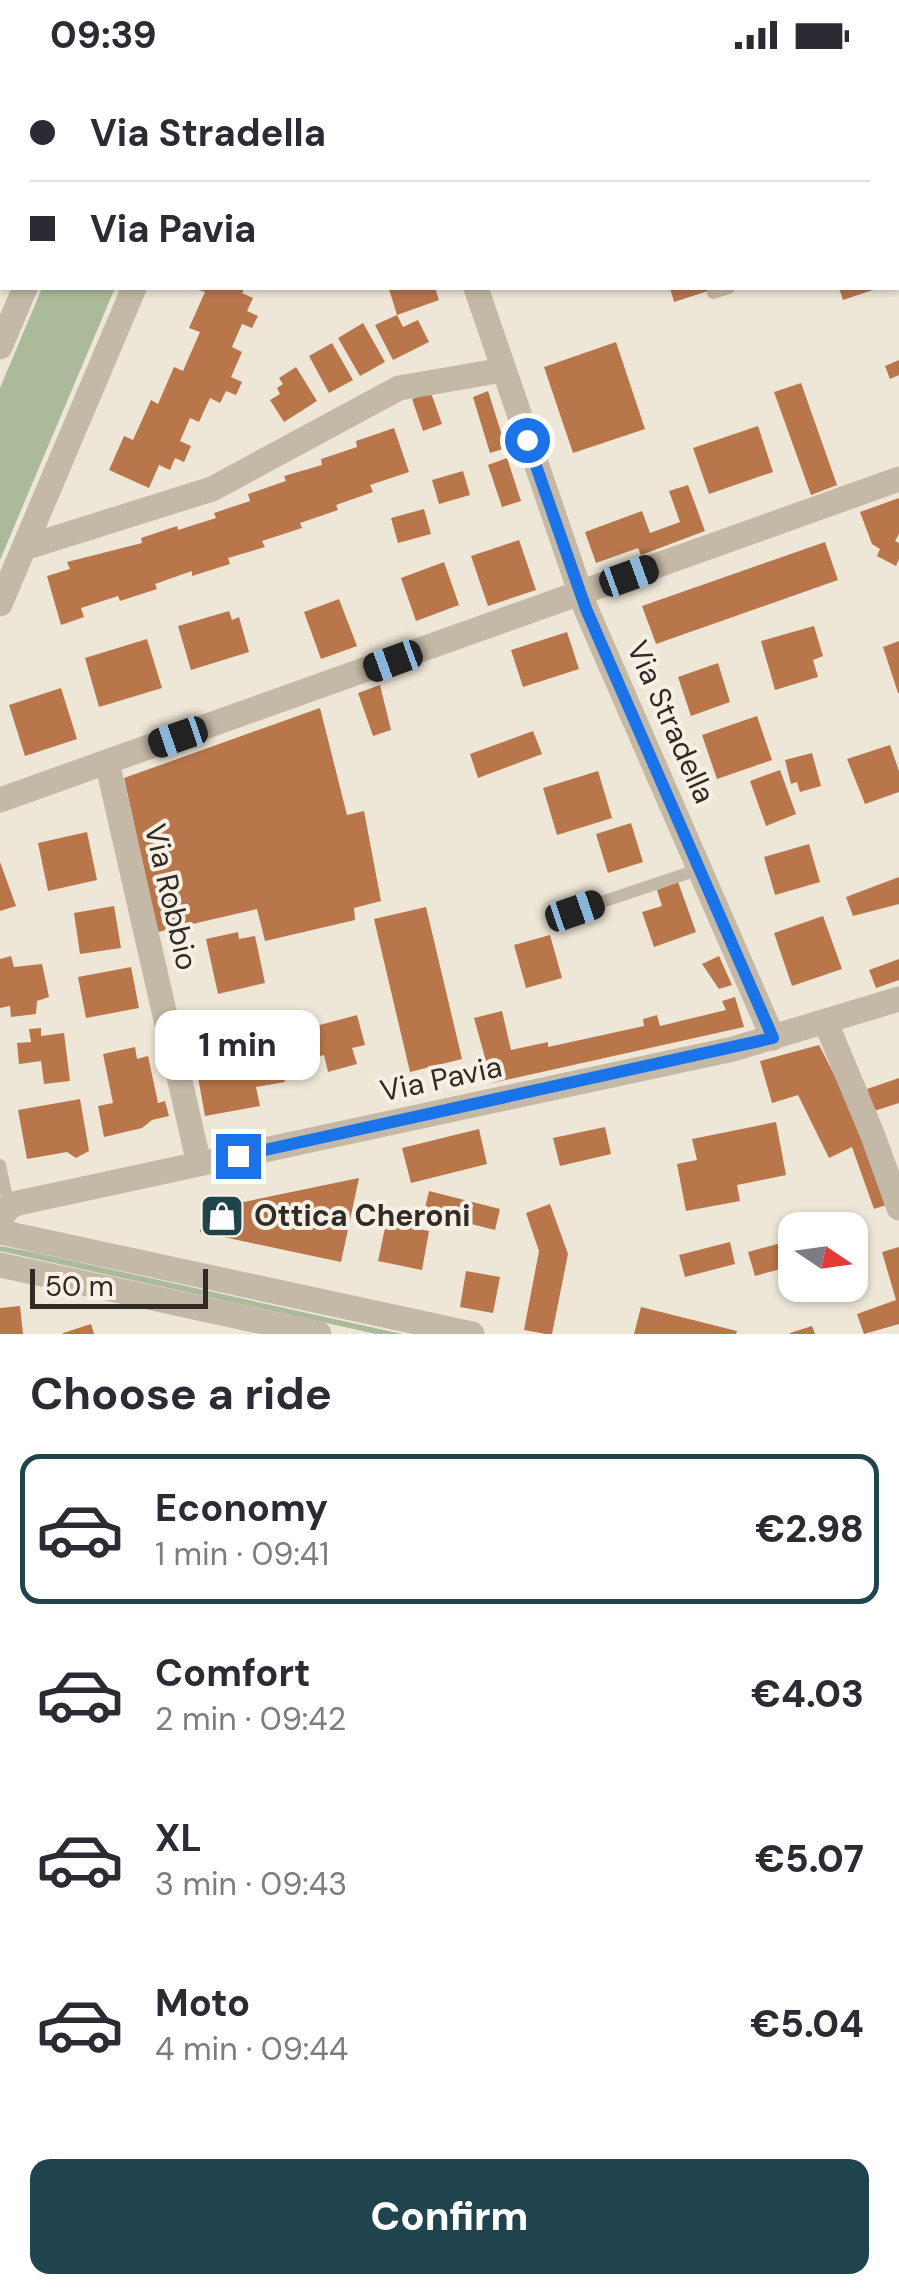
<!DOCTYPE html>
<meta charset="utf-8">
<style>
body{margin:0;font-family:"DM Sans",sans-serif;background:#f2f2f3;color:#2b2b33;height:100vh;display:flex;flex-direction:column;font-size:38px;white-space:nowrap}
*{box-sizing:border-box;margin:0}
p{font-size:32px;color:#7c7c81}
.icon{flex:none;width:55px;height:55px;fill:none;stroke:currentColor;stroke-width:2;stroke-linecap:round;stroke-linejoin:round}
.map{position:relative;height:1264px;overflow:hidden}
.details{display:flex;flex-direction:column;background:#fff;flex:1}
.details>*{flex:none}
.guide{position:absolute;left:0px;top:0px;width:900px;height:220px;box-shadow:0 2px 8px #0004;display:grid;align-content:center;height:220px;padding:0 30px;background:#fff}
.needle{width:65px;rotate:103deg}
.fabs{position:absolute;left:778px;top:1142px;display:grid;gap:20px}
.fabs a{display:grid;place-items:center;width:90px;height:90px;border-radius:20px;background:#fff;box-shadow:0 2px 8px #0004;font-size:50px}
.scale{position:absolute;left:30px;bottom:25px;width:178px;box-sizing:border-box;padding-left:10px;border:5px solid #312b26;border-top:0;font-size:28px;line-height:35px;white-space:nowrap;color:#312b26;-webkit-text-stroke:8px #f6f1e4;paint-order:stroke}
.end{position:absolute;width:45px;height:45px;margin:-22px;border:12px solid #1a73e8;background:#fff;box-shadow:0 0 0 5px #fff}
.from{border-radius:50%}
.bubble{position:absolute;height:70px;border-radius:20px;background:#fff;box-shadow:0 2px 8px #0004;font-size:32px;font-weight:800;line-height:70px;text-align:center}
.car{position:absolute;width:30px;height:60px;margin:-30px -15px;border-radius:12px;box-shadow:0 0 8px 2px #0007;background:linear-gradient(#222 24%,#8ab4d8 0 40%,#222 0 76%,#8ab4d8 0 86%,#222 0)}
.guide b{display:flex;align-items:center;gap:35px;height:95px;font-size:38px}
.guide b+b{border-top:2px solid #e1e1e2}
.guide i{width:25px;height:25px;background:#2b2b33}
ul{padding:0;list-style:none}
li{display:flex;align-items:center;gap:30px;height:150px;margin:0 20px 15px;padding:0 10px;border:5px solid transparent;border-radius:20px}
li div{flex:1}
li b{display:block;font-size:38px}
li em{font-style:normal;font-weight:800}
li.on{border-color:#20444e}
li>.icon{width:90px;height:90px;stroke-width:1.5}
h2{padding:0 30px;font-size:45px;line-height:120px}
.cta{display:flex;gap:20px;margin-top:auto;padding:20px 30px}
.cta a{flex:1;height:115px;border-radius:20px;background:#20444e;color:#fff;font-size:40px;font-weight:800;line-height:115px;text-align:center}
.status{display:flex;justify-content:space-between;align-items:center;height:70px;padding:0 50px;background:#fff;direction:ltr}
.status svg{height:28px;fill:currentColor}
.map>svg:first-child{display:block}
.green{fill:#abbb9a}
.building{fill:#b9764b}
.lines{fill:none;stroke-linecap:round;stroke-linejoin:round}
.service{stroke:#c4b8a6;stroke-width:12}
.minor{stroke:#c4b8a6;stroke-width:25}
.tertiary{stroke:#c4b8a6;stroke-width:25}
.route{stroke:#1a73e8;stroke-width:12}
.labels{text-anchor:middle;stroke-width:8;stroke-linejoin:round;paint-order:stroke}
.street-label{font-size:30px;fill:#312b26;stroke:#f6f1e4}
.poi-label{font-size:30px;font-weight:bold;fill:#312b26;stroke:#f6f1e4;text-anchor:start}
</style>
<div class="status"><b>09:39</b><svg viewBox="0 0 49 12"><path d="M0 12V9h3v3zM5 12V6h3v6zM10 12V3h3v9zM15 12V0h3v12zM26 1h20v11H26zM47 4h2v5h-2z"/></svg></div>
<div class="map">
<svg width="899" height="1264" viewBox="0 0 899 1264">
<rect width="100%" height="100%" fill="#eee7d8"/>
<!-- green -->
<path class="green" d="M42,218H115L0,490V318Z
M0,1176L37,1183L402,1264H376L0,1181Z"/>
<!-- building -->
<path class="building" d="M192,218H245L242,223L253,228L247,241L258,246L252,258L242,254L232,277L242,282L231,307L242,312L236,325L226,321L220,333L210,328L199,352L190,348L180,371L191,376L184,392L175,388L170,400L159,395L149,418L109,400L124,366L133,370L151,330L158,334L174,297L183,301L200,262L189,258L205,222Z
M393,218H435L439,230L397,245L389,219Z
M670,218H707L708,221L674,232Z
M839,218H879L843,230Z
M397,245L403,257L418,250L429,272L393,290L375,255Z
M363,253L385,292L360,306L338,268Z
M616,272L645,359L573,383L544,297Z
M332,273L353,310L329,323L309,286Z
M899,290V305L890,309L885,296Z
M296,297L317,331L284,352L270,330L280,324L277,318L283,314L279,308Z
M801,313L837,415L811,425L774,322Z
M488,321L506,378L490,383L473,327Z
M431,323L442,354L423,361L412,329Z
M758,356L773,402L709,424L693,378Z
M394,358L409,402L370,415L373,422L336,435L338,440L300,453L302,458L262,471L265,477L228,488L230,494L192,506V501L155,514L157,519L120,531L118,526L81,538L84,547L61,555L47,506L70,499L67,492L142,473L141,468L177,456L178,460L216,448L214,443L250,431L248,424L286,411L284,406L322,395L321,389L357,377L356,371Z
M507,388L521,431L502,437L488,395Z
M463,401L470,425L439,434L432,410Z
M688,415L705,461L641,485L638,478L596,493L585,462L642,441L650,463L680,452L669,421Z
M899,428V464L895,471L899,473V489L896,496L877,486L880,479L872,474L860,442Z
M424,439L431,464L398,473L391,448Z
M519,470L536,520L488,536L471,486Z
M825,472L838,510L656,574L642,536Z
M444,492L459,535L416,551L401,508Z
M339,529L357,576L321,589L304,542Z
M229,541L232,550L239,547L249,582L191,600L178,556Z
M814,556L823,586L813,590L818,607L775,620L761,571Z
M567,562L579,599L523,617L511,580Z
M147,569L162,618L99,637L85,588Z
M899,571V623H898L883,577Z
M718,593L730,632L691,646L678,607Z
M380,615L391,660L373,666L358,623Z
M61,618L77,669L25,686L9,635Z
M320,638L347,745L364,741L381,831L354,838L355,850L265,871L257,839L158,862L124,708Z
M757,646L772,690L717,709L702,665Z
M533,661L542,684L478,708L470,684Z
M890,675L899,701V722L865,734L847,689Z
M812,683L821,716L800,722L797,712L791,714L785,690Z
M780,700L796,744L766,756L750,711Z
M598,701L612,748L557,765L543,718Z
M631,753L643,792L608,803L596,764Z
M87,762L97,810L48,821L38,773Z
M809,774L820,812L775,825L764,787Z
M0,792L16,836L0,841Z
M899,807V834L853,846L846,827Z
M678,812L696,862L654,877L642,842L662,836L657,820Z
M114,836L121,878L80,884L74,843Z
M426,837L462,989L410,1002L374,849Z
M823,846L842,899L792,916L774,863Z
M238,862L239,869L255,866L265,913L218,924L206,869Z
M550,865L562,908L526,918L514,875Z
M11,886L14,897L42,894L49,927L37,931L36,944L11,947L10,936L0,938V889Z
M719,886L732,915L719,919L702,894Z
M899,889V910L876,918L869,900Z
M131,897L139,938L86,948L78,907Z
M735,927L744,957L492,1013L474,948L502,941L511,980L548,972V977L644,956L643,949L657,945L660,956L726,940L722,931Z
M357,945L365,975L352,978L357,994L328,1002L324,985L312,988L305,959Z
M41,958V966L64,963L70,1011L44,1014L41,991L19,994L17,973L31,972L29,959Z
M277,970L285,1012L256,1017L260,1036L205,1046L194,985Z
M819,975L867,1069L889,1134L874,1139L852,1077L829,1088L798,1025L772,1033L760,991Z
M135,977L137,989L148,986L158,1033L165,1031L169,1046L152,1050L142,1058L104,1067L98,1036L113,1033L103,984Z
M899,1008V1033L874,1041L867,1019Z
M80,1029L89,1081L76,1088L67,1082L27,1089L18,1040Z
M776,1052L786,1105L737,1115L740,1131L686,1141L677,1094L697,1090L692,1069Z
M605,1057L611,1084L560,1096L553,1068Z
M479,1059L487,1094L411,1113L402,1078Z
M359,1108L341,1192L200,1162L205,1140Z
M429,1121L500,1139L495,1160L424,1142Z
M550,1134L568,1184L552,1264H546L524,1260L539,1181L526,1143Z
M386,1153L429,1161L422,1200L378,1191Z
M855,1158L860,1176L850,1179V1159Z
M795,1169V1195L755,1206L748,1182Z
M730,1172L735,1194L685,1207L679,1185Z
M899,1177V1254L864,1264L857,1244L896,1230L882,1182Z
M466,1201L500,1207L493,1243L460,1237Z
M20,1236L23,1264H0V1238Z
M641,1237L737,1261L736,1264H634Z
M91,1254L94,1264H63V1263Z
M812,1256L815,1264H790V1263Z"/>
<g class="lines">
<!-- service -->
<path class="service" d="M805,2L812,0
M713,223L729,218
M575,841L700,799
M0,1095L9,1137"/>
<!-- minor -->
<path class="minor" d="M330,0L336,2
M834,0L835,2
M225,2L226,0
M898,181L899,186
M476,218L586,539L773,968
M24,478L212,419L399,318L503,300
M0,534L134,218
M107,692L199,1094
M0,730L899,409
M826,953L873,1066L899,1138
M0,1150L9,1137L18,1133L733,979L899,929"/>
<!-- tertiary -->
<path class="tertiary" d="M116,2L117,0
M0,277L25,218
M0,1162L472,1264
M0,1195L319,1264"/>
</g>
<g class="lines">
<!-- route -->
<path class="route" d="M238,1086L773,968L586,539L527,370"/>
</g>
<!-- icons -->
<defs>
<symbol id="shop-square" viewBox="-11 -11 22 22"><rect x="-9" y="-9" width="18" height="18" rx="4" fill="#20444e" stroke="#f6f1e4"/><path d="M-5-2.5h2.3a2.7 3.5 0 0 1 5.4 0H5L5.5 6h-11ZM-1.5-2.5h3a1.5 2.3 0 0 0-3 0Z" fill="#fff"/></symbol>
</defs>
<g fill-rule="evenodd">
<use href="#shop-square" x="197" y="1121" width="50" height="50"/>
</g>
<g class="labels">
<!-- street labels -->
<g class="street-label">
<text transform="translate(671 652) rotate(66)" y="10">Via Stradella</text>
<text transform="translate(171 827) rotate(77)" y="10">Via Robbio</text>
<text transform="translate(441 1009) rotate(-12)" y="10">Via Pavia</text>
</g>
<!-- poi labels -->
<g class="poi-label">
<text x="254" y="1156">Ottica Cheroni</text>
</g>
</g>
</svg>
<div class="fabs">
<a><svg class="needle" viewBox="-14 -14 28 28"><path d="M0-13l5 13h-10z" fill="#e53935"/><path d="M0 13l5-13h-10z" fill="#7c7c81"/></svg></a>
</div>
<div class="scale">50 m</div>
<i class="end from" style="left:527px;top:370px"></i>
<i class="end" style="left:238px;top:1086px"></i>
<div class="bubble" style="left:155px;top:940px;width:165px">1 min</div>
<i class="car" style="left:629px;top:506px;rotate:70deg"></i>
<i class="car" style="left:393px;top:591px;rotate:250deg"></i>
<i class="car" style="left:178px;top:667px;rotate:251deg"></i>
<i class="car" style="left:575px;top:841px;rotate:71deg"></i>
<div class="guide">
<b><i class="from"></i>Via Stradella</b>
<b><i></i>Via Pavia</b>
</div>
</div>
<section class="details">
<h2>Choose a ride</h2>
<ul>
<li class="on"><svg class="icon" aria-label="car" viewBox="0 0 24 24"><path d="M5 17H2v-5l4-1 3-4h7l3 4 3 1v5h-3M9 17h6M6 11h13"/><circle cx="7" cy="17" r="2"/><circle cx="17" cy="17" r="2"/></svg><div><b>Economy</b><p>1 min · 09:41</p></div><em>€2.98</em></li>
<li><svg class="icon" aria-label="car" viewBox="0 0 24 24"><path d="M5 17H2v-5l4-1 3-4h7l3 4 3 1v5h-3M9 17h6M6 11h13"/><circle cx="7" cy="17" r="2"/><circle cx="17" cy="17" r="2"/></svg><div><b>Comfort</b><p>2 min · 09:42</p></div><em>€4.03</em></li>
<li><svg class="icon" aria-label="car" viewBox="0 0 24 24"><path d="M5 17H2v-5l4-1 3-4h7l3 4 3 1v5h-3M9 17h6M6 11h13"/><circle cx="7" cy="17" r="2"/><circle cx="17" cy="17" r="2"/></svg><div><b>XL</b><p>3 min · 09:43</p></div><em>€5.07</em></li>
<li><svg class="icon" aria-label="car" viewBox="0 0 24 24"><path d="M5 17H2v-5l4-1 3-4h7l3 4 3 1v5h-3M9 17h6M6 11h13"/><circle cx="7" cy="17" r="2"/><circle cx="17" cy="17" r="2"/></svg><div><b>Moto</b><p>4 min · 09:44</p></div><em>€5.04</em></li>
</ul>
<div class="cta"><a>Confirm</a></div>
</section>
